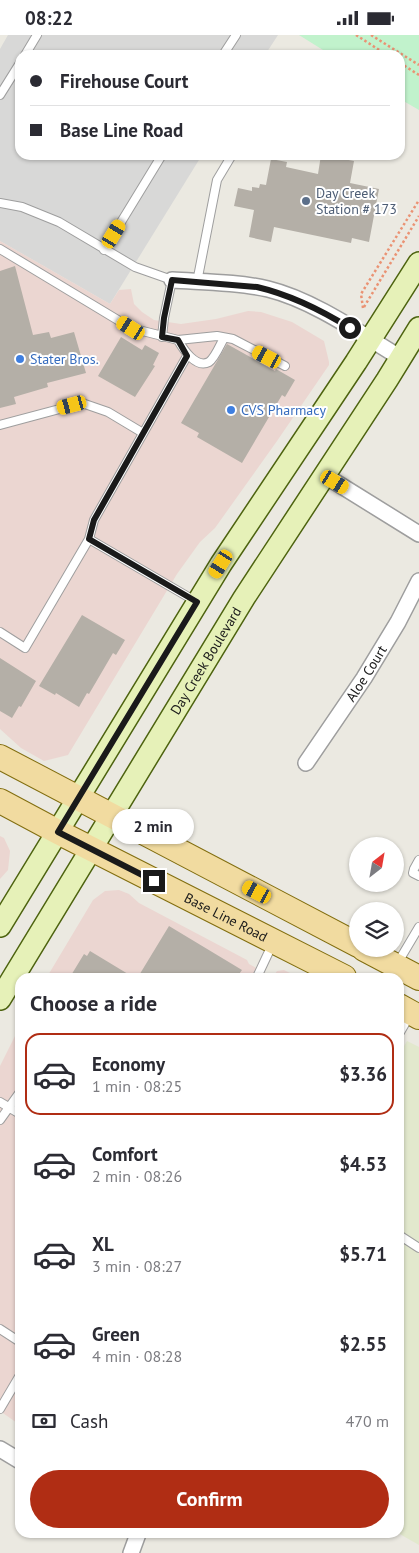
<!DOCTYPE html>
<meta charset="utf-8">
<style>
body{margin:0;font-family:"PT Sans",sans-serif;background:#f7f7f7;color:#2b2b33;height:100vh;display:flex;flex-direction:column;font-size:19px;white-space:nowrap}
*{box-sizing:border-box;margin:0}
p{font-size:16px;color:#7c7c81}
.icon{flex:none;width:28px;height:28px;fill:none;stroke:currentColor;stroke-width:2;stroke-linecap:round;stroke-linejoin:round}
.map{position:relative;flex:1;overflow:hidden}
.side{position:absolute;left:15px;top:938px;width:389px;height:565px;display:flex;flex-direction:column;background:#fff;border-radius:15px;box-shadow:0 1px 4px #0004}
.side>*{flex:none}
.banner{position:absolute;left:15px;top:15px;width:390px;height:110px;border-radius:15px;box-shadow:0 1px 4px #0004;display:grid;align-content:center;height:110px;padding:0 15px;background:#fff}
.needle{width:32px;rotate:31deg}
.fabs{position:absolute;left:349px;top:802px;display:grid;gap:10px}
.fabs a{display:grid;place-items:center;width:55px;height:55px;border-radius:50%;background:#fff;box-shadow:0 1px 4px #0004;font-size:25px}
.end{position:absolute;width:22px;height:22px;margin:-11px;border:6px solid #1a1a1a;background:#fff;box-shadow:0 0 0 2px #fff}
.from{border-radius:50%}
.bubble{position:absolute;height:35px;border-radius:18px;background:#fff;box-shadow:0 1px 4px #0004;font-size:16px;font-weight:700;line-height:35px;text-align:center}
.car{position:absolute;width:15px;height:30px;margin:-15px -8px;border-radius:6px;box-shadow:0 0 4px 1px #0007;background:linear-gradient(#f5c518 24%,#345 0 40%,#f5c518 0 76%,#345 0 86%,#f5c518 0)}
.banner b{display:flex;align-items:center;gap:18px;height:48px;font-size:19px}
.banner b+b{border-top:1px solid #e1e1e2}
.banner i{width:12px;height:12px;background:#2b2b33}
ul{padding:0;list-style:none}
li{display:flex;align-items:center;gap:15px;height:82px;margin:0 10px 8px;padding:0 5px;border:2px solid transparent;border-radius:15px}
li div{flex:1}
li b{display:block;font-size:19px}
li em{font-style:normal;font-weight:700}
li.current{border-color:#b02d14}
li>.icon{width:45px;height:45px;stroke-width:1.5}
h2{padding:0 15px;font-size:22px;line-height:60px}
.pay{display:flex;align-items:center;gap:12px;height:55px;padding:0 15px;font-size:19px}
.pay p{margin-inline-start:auto}
.cta{display:flex;gap:10px;margin-top:auto;padding:10px 15px}
.cta a{flex:1;height:58px;border-radius:30px;background:#b02d14;color:#fff;font-size:20px;font-weight:700;line-height:58px;text-align:center}
.status{display:flex;justify-content:space-between;align-items:center;height:35px;padding:0 25px;background:#fff;direction:ltr}
.status svg{height:14px;fill:currentColor}
.map>svg:first-child{display:block}
.residential{fill:#d8d8d7}
.commercial{fill:#ebd6d1}
.farmland{fill:#e2e8cd}
.park{fill:#c1f2cc}
.building{fill:#b4afa7}
.lines{fill:none;stroke-linecap:round;stroke-linejoin:round}
.service-casing{stroke:#9e9e9e;stroke-width:10}
.minor-casing{stroke:#9e9e9e;stroke-width:18}
.secondary-casing{stroke:#4d630f;stroke-width:24}
.primary-casing{stroke:#826e0f;stroke-width:26}
.path{stroke:#ea9273;stroke-width:2.5;stroke-dasharray:2.5 2.5;stroke-linecap:butt}
.service{stroke:#fff;stroke-width:8}
.minor{stroke:#fff;stroke-width:15}
.secondary{stroke:#e6f1b8;stroke-width:21}
.primary{stroke:#f1dba0;stroke-width:24}
.route{stroke:#1a1a1a;stroke-width:6}
.service-dot{fill:#5c6f8a;stroke:#fff;stroke-width:2}
.shop-dot{fill:#3f7fe0;stroke:#fff;stroke-width:2}
.labels{text-anchor:middle;stroke-width:4;stroke-linejoin:round;paint-order:stroke}
.service-label{font-size:14px;fill:#4e5e75;stroke:#fff;text-anchor:start}
.shop-label{font-size:14px;fill:#366cbe;stroke:#fff;text-anchor:start}
.street-label{font-size:14px;fill:#1a1a1a;stroke:#fff}
</style>
<div class="status"><b>08:22</b><svg viewBox="0 0 49 12"><path d="M0 12V9h3v3zM5 12V6h3v6zM10 12V3h3v9zM15 12V0h3v12zM26 1h20v11H26zM47 4h2v5h-2z"/></svg></div>
<div class="map">
<svg width="419" height="1518" viewBox="0 0 419 1518">
<rect width="100%" height="100%" fill="#ebe9e1"/>
<!-- residential -->
<path class="residential" d="M8,0H278L265,20H20V120H202L110,269L0,206V14Z"/>
<!-- commercial -->
<path class="commercial" d="M0,206L110,269L119,255L131,254L134,269L142,277L154,285L181,289L216,284L248,276L261,277L292,287L324,306L329,327V330L277,406L215,493L200,507L177,539L68,720L44,726L21,713L0,694Z
M0,801L4,803L10,816L8,835L0,844Z
M119,855L129,859L139,868L247,925L249,929L273,942L277,936L284,935L292,939L295,942H47L93,865L105,856Z
M20,991V1390L0,1376V1031Z"/>
<!-- farmland -->
<path class="farmland" d="M407,1006L419,1012V1510L398,1498L399,1020Z"/>
<!-- park -->
<path class="park" d="M299,0H419V75L400,64V20H331Z"/>
<!-- building -->
<path class="building" d="M321,120L354,126L350,148L379,154L369,207L352,203L351,208L274,192L271,207L249,202L254,175L234,171L238,153L252,156V152L259,153L260,149L266,150L271,124L287,127L286,132L318,139Z
M15,231L33,300L49,297L51,303L74,297L86,338L47,348L48,352L14,362L16,369L0,373V236Z
M121,302L142,315L145,310L159,318L153,330L155,331L135,362L98,341Z
M227,309L275,336L276,334L295,345L285,362L282,360L242,428L197,402L199,398L181,388Z
M82,580L125,605L116,620L113,618L89,659L87,658L79,672L56,658L55,660L39,651Z
M0,623L36,646L21,672L19,671L12,683L0,676Z
M169,891L242,935L237,942H138Z
M90,916L133,942H70L84,919L87,921Z"/>
<g class="lines">
<defs>
<path id="service" d="M25,20L37,0
M223,20L236,0
M0,60L20,28
M0,168L22,172L59,187L135,232L172,245L164,283L162,302
M0,214L131,293L178,305C183,314 196,334 209,327C215,323 220,310 224,303
M104,215L162,120
M197,247L217,145L232,120
M178,305L217,301L233,304L285,331
M0,390L82,368L108,377L143,398
M89,504L197,567
M0,597L25,613L89,504L94,485L187,321
M419,825L414,834L413,838L419,841
M397,929L419,892
M257,942L273,908
M399,999L410,980
M0,1067L20,1079
M0,1085L20,1057
M399,1200L419,1213
M0,1294L20,1307
M0,1374L20,1340"/>
<g id="minor">
<path d="M172,245C203,247 239,247 268,254C313,265 361,299 401,323"/>
<path d="M324,440L419,499"/>
<path id="s1" d="M306,728L364,643L398,587L419,546"/>
<path d="M0,1414L20,1426"/>
<path d="M131,1518L138,1499L136,1498"/>
</g>
<g id="secondary">
<path d="M0,891L221,529L356,327L419,228"/>
<path id="s2" d="M0,964L244,563L387,345L419,293"/>
</g>
<g id="primary">
<path d="M0,722L358,910"/>
<path id="s3" d="M0,766L58,797L344,942"/>
<path d="M364,914L419,943"/>
<path d="M399,971L419,982"/>
</g>
</defs>
<!-- service casing -->
<use href="#service" class="service-casing"/>
<!-- minor casing -->
<use href="#minor" class="minor-casing"/>
<!-- secondary casing -->
<use href="#secondary" class="secondary-casing"/>
<!-- primary casing -->
<use href="#primary" class="primary-casing"/>
<!-- path -->
<path class="path" d="M356,0L387,20
M371,0L419,30
M400,28L419,40
M364,272L419,181
M363,273L361,259L419,165"/>
<!-- service -->
<use href="#service" class="service"/>
<!-- minor -->
<use href="#minor" class="minor"/>
<!-- secondary -->
<use href="#secondary" class="secondary"/>
<!-- primary -->
<use href="#primary" class="primary"/>
</g>
<g class="lines">
<!-- route -->
<path class="route" d="M154,846L58,797L197,567L89,504L94,485L187,321L178,305L162,302L164,283L172,245L257,252C291,260 321,275 350,293"/>
</g>
<!-- markers -->
<circle class="service-dot" cx="306" cy="166" r="5"/>
<g class="shop-dot">
<circle cx="20" cy="324" r="5"/>
<circle cx="231" cy="375" r="5"/>
</g>
<g class="labels">
<!-- service labels -->
<g class="service-label">
<text x="316" y="163">Day Creek<tspan x="316" dy="16">Station # 173</tspan></text>
</g>
<!-- shop labels -->
<g class="shop-label">
<text x="30" y="329">Stater Bros.</text>
<text x="241" y="380">CVS Pharmacy</text>
</g>
<!-- street labels -->
<g class="street-label">
<text dy="5" stroke="none"><textPath href="#s2" startOffset="396">Day Creek Boulevard</textPath></text>
<text dy="5" stroke="none"><textPath href="#s1" startOffset="108">Aloe Court</textPath></text>
<text dy="5" stroke="none"><textPath href="#s3" startOffset="254">Base Line Road</textPath></text>
</g>
</g>
</svg>
<div class="fabs">
<a><svg class="needle" viewBox="-14 -14 28 28"><path d="M0-13l5 13h-10z" fill="#e53935"/><path d="M0 13l5-13h-10z" fill="#7c7c81"/></svg></a>
<a><svg class="icon" aria-label="layers" viewBox="0 0 24 24"><path d="M12 4l9 5-9 5-9-5zM3 14l9 5 9-5"/></svg></a>
</div>
<i class="end from" style="left:350px;top:293px"></i>
<i class="end" style="left:154px;top:846px"></i>
<div class="bubble" style="left:112px;top:774px;width:82px">2 min</div>
<i class="car" style="left:114px;top:199px;rotate:31deg"></i>
<i class="car" style="left:131px;top:293px;rotate:302deg"></i>
<i class="car" style="left:267px;top:322px;rotate:298deg"></i>
<i class="car" style="left:72px;top:370px;rotate:255deg"></i>
<i class="car" style="left:335px;top:447px;rotate:121deg"></i>
<i class="car" style="left:221px;top:529px;rotate:212deg"></i>
<i class="car" style="left:257px;top:857px;rotate:298deg"></i>
<div class="banner">
<b><i class="from"></i>Firehouse Court</b>
<b><i></i>Base Line Road</b>
</div>
<section class="side">
<h2>Choose a ride</h2>
<ul>
<li class="current"><svg class="icon" aria-label="car" viewBox="0 0 24 24"><path d="M5 17H2v-5l4-1 3-4h7l3 4 3 1v5h-3M9 17h6M6 11h13"/><circle cx="7" cy="17" r="2"/><circle cx="17" cy="17" r="2"/></svg><div><b>Economy</b><p>1 min · 08:25</p></div><em>$3.36</em></li>
<li><svg class="icon" aria-label="car" viewBox="0 0 24 24"><path d="M5 17H2v-5l4-1 3-4h7l3 4 3 1v5h-3M9 17h6M6 11h13"/><circle cx="7" cy="17" r="2"/><circle cx="17" cy="17" r="2"/></svg><div><b>Comfort</b><p>2 min · 08:26</p></div><em>$4.53</em></li>
<li><svg class="icon" aria-label="car" viewBox="0 0 24 24"><path d="M5 17H2v-5l4-1 3-4h7l3 4 3 1v5h-3M9 17h6M6 11h13"/><circle cx="7" cy="17" r="2"/><circle cx="17" cy="17" r="2"/></svg><div><b>XL</b><p>3 min · 08:27</p></div><em>$5.71</em></li>
<li><svg class="icon" aria-label="car" viewBox="0 0 24 24"><path d="M5 17H2v-5l4-1 3-4h7l3 4 3 1v5h-3M9 17h6M6 11h13"/><circle cx="7" cy="17" r="2"/><circle cx="17" cy="17" r="2"/></svg><div><b>Green</b><p>4 min · 08:28</p></div><em>$2.55</em></li>
</ul>
<div class="pay"><svg class="icon" aria-label="cash" viewBox="0 0 24 24"><path d="M3 7h18v10H3z"/><circle cx="12" cy="12" r="2"/></svg>Cash<p>470 m</p></div>
<div class="cta"><a>Confirm</a></div>
</section>
</div>
